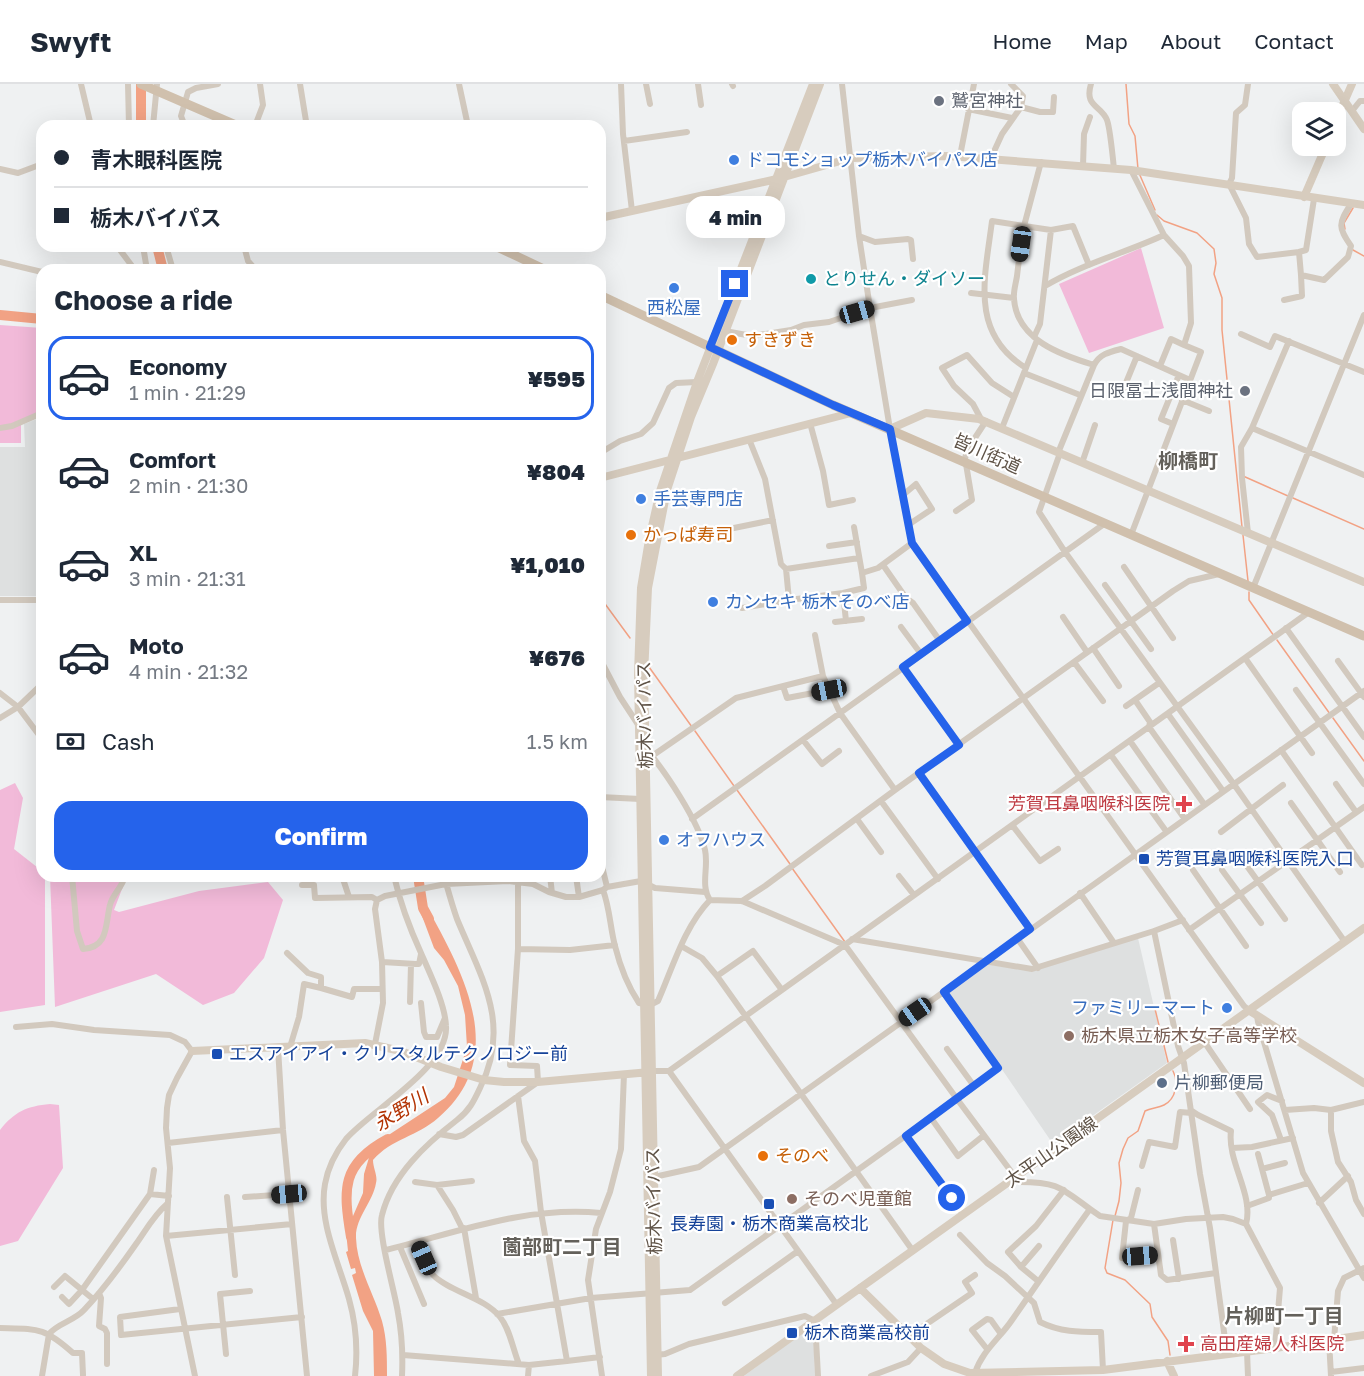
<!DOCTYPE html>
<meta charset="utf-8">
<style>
body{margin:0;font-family:"Golos Text","Noto Sans JP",sans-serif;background:#f2f2f3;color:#1f2937;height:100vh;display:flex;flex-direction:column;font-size:22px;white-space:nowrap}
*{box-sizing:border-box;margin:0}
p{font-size:20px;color:#747a83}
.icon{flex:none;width:33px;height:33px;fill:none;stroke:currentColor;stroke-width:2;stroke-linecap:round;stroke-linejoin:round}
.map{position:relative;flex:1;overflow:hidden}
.side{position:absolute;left:36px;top:180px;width:570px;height:618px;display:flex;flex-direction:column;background:#fff;border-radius:18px;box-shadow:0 6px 24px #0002}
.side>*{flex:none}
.banner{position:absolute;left:36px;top:36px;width:570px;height:132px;border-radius:18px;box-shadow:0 6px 24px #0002;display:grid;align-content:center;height:132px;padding:0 18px;background:#fff}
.fabs{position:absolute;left:1292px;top:18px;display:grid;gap:12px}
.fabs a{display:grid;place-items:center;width:54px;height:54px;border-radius:12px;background:#fff;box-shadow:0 6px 24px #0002;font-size:30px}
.end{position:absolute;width:27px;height:27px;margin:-14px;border:8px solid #2563eb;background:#fff;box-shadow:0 0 0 3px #fff}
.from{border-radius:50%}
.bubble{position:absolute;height:42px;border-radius:18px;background:#fff;box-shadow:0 6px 24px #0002;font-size:20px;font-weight:800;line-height:42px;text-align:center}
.car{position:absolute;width:18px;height:36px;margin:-18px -9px;border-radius:8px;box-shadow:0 0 4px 2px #0007;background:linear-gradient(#222 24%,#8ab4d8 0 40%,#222 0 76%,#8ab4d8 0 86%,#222 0)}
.banner b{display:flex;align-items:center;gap:21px;height:57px;font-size:22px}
.banner b+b{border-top:2px solid #e0e1e3}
.banner i{width:15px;height:15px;background:#1f2937}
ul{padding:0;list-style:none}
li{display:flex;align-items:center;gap:18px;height:84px;margin:0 12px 9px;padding:0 6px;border:3px solid transparent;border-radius:18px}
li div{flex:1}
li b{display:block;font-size:22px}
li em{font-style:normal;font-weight:800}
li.selected{border-color:#2563eb}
li>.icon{width:54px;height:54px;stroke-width:1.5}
h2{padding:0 18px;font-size:27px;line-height:72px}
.pay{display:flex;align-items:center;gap:15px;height:66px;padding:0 18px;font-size:22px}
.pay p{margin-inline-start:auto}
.action{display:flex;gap:12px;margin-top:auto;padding:12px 18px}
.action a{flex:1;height:69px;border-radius:18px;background:#2563eb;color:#fff;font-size:24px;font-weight:800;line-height:69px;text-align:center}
header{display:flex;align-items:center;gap:36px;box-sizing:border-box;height:84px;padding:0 30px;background:#fff;border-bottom:2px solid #e0e1e3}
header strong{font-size:28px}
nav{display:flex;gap:33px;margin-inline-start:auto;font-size:21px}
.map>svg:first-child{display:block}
.education{fill:#dee0e0}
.green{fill:#f2bad9}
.water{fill:#f2a284}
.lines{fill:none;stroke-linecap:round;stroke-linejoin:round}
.stream{stroke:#f2a284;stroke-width:1.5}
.river{stroke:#f2a284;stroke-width:10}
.street{stroke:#d2c9be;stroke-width:6}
.secondary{stroke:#d7ccbe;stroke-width:8}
.primary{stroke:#d0c0ad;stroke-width:9}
.route{stroke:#2563eb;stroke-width:8}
.worship-dot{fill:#6b7280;stroke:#fff;stroke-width:2}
.shop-dot{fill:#3f7fe0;stroke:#fff;stroke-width:2}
.culture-dot{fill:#0f9aa8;stroke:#fff;stroke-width:2}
.food-dot{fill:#e8710a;stroke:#fff;stroke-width:2}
.health-dot{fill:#e0444e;stroke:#fff;stroke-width:2}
.transit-dot{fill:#1a4fb4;stroke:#fff;stroke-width:2}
.education-dot{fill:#8d6e63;stroke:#fff;stroke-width:2}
.service-dot{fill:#5c6f8a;stroke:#fff;stroke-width:2}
.labels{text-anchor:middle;stroke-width:4.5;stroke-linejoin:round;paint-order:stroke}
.worship-label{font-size:18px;fill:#5b616d;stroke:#fff;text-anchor:start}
.shop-label{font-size:18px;fill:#366cbe;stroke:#fff;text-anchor:start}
.culture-label{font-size:18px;fill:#0d838f;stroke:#fff;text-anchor:start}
.food-label{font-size:18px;fill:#c56008;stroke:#fff;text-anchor:start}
.street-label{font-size:18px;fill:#5e5246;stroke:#fff}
.health-label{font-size:18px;fill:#be3a42;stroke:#fff;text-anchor:end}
.transit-label{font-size:18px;fill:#164399;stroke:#fff;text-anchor:start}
.education-label{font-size:18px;fill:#785e54;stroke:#fff;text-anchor:start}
.service-label{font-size:18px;fill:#4e5e75;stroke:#fff;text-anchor:start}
.neighbourhood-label{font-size:20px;font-weight:bold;fill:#64615b;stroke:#fff}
.water-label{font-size:20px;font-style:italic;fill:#b33303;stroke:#fff}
</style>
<header>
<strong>Swyft</strong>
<nav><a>Home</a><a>Map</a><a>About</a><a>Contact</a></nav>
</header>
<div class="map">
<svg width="1364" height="1292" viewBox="0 0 1364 1292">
<rect width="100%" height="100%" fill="#eff1f2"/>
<!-- education -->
<path class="education" d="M42,333V512H0V363H25L24,340Z
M1138,854L1167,979L1053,1060L1001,984L947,911V908L985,880L1033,887Z
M813,1243L815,1292H744L782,1264Z"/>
<!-- green -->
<path class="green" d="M1141,164L1164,244L1089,269L1059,200Z
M0,241L42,244V332L21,339V359H0Z
M15,699L23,714L14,765L42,787V792H45V921L0,928V706Z
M50,792H127L114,826L119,828L199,807L268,798L283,816L264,874L234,909L203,921L156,890L55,923Z
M50,1020L59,1021L63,1084L18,1157L0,1162V1046C14,1028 27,1022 50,1020Z"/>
<!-- water -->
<path class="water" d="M426,821C462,887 511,972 438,1034C418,1052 391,1055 373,1076C373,1084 378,1092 376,1099C373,1118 355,1134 356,1154C357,1183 374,1210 382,1237C387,1255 387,1273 387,1292H374L373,1247L363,1227L352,1191L356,1189L355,1184L351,1185L346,1168L348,1167L346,1148L363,1109L364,1090L371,1067L384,1054L445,1014L454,1003L467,963L465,931L458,902L444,876L434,864L419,824Z"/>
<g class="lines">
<!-- stream -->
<path class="stream" d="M1126,0L1129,40L1135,52L1138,85
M1139,89L1155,126
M1157,131L1164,137L1197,149L1214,165L1216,179L1214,190L1222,214V246L1242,443
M1345,145L1344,139L1353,124
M1353,166L1364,172
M1243,392L1288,412
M1293,414L1364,445
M1243,451L1248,497
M1249,508V516L1274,552
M600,513L630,554
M1277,556L1330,630
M649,583L692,643
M1333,634L1364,677
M695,647L734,702
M737,706L790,780
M792,784L845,858
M1155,925L1168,978
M1115,1132L1119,1117L1121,1099L1119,1079L1123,1065L1128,1054L1138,1047L1145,1027C1151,1024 1158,1024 1164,1021C1176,1015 1179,998 1173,987
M1113,1136L1105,1184L1107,1189L1125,1196L1150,1220L1152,1233L1168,1257L1170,1271"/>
<!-- river -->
<path class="river" d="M141,42V0
M157,162L163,186
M0,231L42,235
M418,792L423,824L429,835
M351,1153C343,1105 341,1080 388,1055"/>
<!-- street -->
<path class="street" d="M81,0L91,42
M128,0L129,42
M300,0L306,37L304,42
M459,0L468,42
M621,0L623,50L632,127
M646,0L650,20
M698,0L701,21
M732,0L733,2
M842,0L859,152L870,224L890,345L912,459L1244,922L1250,927
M1091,0C1084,23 1101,21 1107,36C1110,44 1113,75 1114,85
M1248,0L1245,21L1236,29L1232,94L1229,100L1246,134L1249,160L1257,173L1299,168L1301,191L1324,196L1348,173L1351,162C1338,143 1338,140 1351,120
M1021,23L1040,28H1053L1054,13
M968,25L1012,34
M1352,27L1360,17H1364
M153,42L157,0
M185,42L181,32L188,8L196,4L218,0
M255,42L263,21L260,0
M624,57L687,48
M960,72L974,0
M991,74L1002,50L1021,23L1023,12L1011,0
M1041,78L1024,142L1051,146L1073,142L1089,181
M1083,82L1084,50L1090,33
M0,85L18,89L42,80
M859,152L875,158L908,155L911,156L913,175
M117,162L135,186
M143,162L147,186
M166,162L173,186
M244,162L248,177L256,186
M1299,168L1306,166L1314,115
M0,178L42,188
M1045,202C1082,180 1125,169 1164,151
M971,209L1014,214
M1284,216L1302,212L1301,191
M725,247L752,252L791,246L804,241L829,238L870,224L912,216
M1241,250L1270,263L1275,252L1364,288
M1034,253L1040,240L1051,146
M1094,281C1100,270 1109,268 1121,265L1190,296
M1160,282L1171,255L1184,261
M1026,284C969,249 985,193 992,137L1024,142C1021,158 1019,175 1017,192C1016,199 1013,208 1014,215C1017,256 1061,271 1094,281L1058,369
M1024,289L1080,311
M1123,306L1137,272
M1182,316L1209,327
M981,335L973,320L954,302L942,284L967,271L992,299L1014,313
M810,339L823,387L829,421L853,416
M1173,340L1161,335L1179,291
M0,344L12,342L42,329
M1002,344L1037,256
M1252,344L1364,391
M749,355L765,395L781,480L786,485L789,516L843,509L864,504L862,489L878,484L912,459
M600,369L620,357L641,350L653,339L669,304L676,299L697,298
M1060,369L1039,428L1065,468L1233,699L1345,858
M964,379L967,366L986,337
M1082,379L1095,341
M903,411L916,400L932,425L908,441
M956,427L972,416L966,380
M854,443L862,489
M729,445L773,436
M1248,449L1242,394L1241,363L1252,344L1289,257
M1131,451L1201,268L1184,261L1191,239L1189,182L1183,172L1164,151L1131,86
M829,462L857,458
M883,481L906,514L913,519L940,557
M1124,483L1173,554
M786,485L859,474
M1105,501L1151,565
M1253,504L1364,231
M843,509L846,537
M0,516H42
M742,524L789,516
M1063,533L1087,568
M835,538L862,535
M901,543L921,570
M1286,544L1364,653
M815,551L823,592
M1093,564L1119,602
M1245,574L1312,669
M600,575L620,613L639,642
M1338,577L1364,613
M1074,578L1103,617
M903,583L959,661
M783,602L787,614L829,606
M1296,606L1364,700
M0,609L18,623L42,655
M1135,616L1150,638L1149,643L1204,720
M1126,622L1159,599
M1168,630L1223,707
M0,634L18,623L42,600
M803,656L822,680L839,667
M1130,657L1184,734
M1281,666L1362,781
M1111,671L1166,747
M652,672L736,614L823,592L840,629L895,706
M919,689L1030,845
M1336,700L1356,728
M600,713L640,715
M881,717L938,795
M1291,719L1340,788
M692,735L1104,440
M857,735L881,768
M1012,741L1040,777L1058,765
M1221,748L1283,701
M1239,771L1285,835
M600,774L607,803
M1193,786L1246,862
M1222,786L1261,839
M72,792L77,847L83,865C109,863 105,841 110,821C112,811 122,804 125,792
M342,792L349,813
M550,792L552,809
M576,792L579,813
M899,792L914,811
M302,801H314L315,814L372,813L377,816
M603,806C610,825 610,843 615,862C620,882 627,901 639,919L644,920
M1080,809L1114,859
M742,817L765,802L895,706L1173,507L1189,497L1219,490
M1189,846L1364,723
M1154,847L1178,962L1184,979L1200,1090L1210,1144L1227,1270
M1017,854L1038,884
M852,855L1032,885L1154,847L1183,836
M681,862L702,874L717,892L913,1167
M518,865L570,866L615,861
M287,869L308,889L321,893V904L304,900L299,933L290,963
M382,878L416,880H419L421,870
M717,892L753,867L782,906
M321,904L352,913L354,905H382
M943,908L998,984L957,1015L1019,1098C1058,1098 1060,1103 1090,1125C1063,1162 1038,1199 1012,1236C1000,1254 982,1267 975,1289
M410,918L411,880
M421,919L424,948L426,953H437L445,934
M650,921L658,917C673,883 684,843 710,816
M1257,931L1258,938L1303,1089L1364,1194
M16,943L52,940L94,946L170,951L185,958L192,967L177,994L169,1011L167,1024L166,1044L170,1084L166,1152L195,1292
M1205,959L1250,1025
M375,960L383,919L382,878L375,825L377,816L385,812L446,800L508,797L533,800L549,808L566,813H579L603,806L607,803L641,797L655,804L705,808
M278,964L283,1046L307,1292
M947,965L974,1002
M651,987H669L837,1221
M669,987L1309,528
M518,1012L524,1057L535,1077L541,1128L567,1277L600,1273
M1285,1026L1314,1024L1331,1026L1364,1018
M1331,1026V1047L1338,1078L1351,1098L1356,1116L1364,1130
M1192,1027L1198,1031L1231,1047C1227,1078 1254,1110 1246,1140
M931,1034L958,1072L983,1052
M439,1050L456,1053L463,1051L538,998L537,982L510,981L518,865V797
M906,1052L963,1130
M1281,1056L1272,1031L1258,1018L1267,1011L1282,1017
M168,1059L283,1046
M1232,1064L1252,1063L1293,1054
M1258,1070L1269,1111L1308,1099
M1142,1082L1149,1058L1175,1063L1180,1028L1192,1029
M1262,1085L1285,1079
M654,1093L699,1083L1364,607
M415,1098L437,1101L453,1126L462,1144
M437,1101L472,1097
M1138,1106L1131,1134L1126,1137L1122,1174L1157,1171
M150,1110L169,1112
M227,1113L235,1191
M245,1113L289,1110
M1319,1119L1348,1092
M1247,1122L1269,1114V1111
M1090,1125L1100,1132L1154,1140L1186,1135L1223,1133L1233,1135L1246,1140L1280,1204L1275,1264
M1154,1140L1161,1191L1167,1196L1216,1189
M464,1144L476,1214
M960,1151L987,1179L1005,1192L1034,1219L1040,1238C1060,1248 1078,1248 1101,1248L1103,1286
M166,1152L292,1140
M1173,1156L1179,1195
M417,1158C422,1167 426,1184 433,1191C450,1208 484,1213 500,1233C510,1245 513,1266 519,1280
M400,1163L424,1220
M386,1166C459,1148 524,1122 601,1129
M1021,1183L1039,1162
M1038,1197L1021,1183L1008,1168L1036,1142L1064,1106
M54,1203L65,1192L93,1215
M99,1209L101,1214L99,1242L105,1245L107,1249V1280
M62,1213L69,1220L82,1206L150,1110L154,1086
M725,1219L798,1167
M180,1225L120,1233L121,1251L302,1233
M497,1230L591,1214L690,1206L957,1015L845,861L742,817L710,816C700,801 709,783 705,766C699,738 665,687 646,665
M0,1244C38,1245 44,1243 73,1269H82L83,1291
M909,1252L972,1209L965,1198L975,1191
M1329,1256L1331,1292
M1334,1256L1338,1207L1344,1194L1364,1184
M987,1265L972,1246L987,1235L991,1236L1001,1250
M1247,1268L1248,1292
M226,1270L220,1210L250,1207
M403,1271L529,1281L567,1277
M655,1271L665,1270L689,1260L805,1232L815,1237L818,1292
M1331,1288L1364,1284
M42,1292L49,1250C58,1239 74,1237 84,1226C103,1206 120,1183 136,1160C146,1146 154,1131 167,1120
M355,1292C358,1266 356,1240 349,1215C339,1179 318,1138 325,1100C328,1083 335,1069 346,1055C371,1026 449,984 446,942C445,920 430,890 421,869C410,845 400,818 394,792
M402,1292C403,1270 402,1250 398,1229C395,1208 377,1148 382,1131C392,1091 426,1060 457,1036C469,1027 474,1017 480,1004C512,940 481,893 457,835C452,821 448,806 444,792
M528,1292L529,1281
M602,1292L588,1196L596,1145L610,1108L621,1065L624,990
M871,1292L908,1278L921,1264"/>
<!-- secondary -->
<path class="secondary" d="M1333,0L1364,45
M1335,39L1352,0
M1304,113L1326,62
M600,134L777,95L851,74L948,72L1131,86L1364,121
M890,345L926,329L979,335L1364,498
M600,394L851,329
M1250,927L1364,999
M192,967L365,959L401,967L441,983L484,996L504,998H538L650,988
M860,1204L921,1264L944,1280L970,1289L1103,1286L1275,1264L1364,1251
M1167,1277L1174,1292
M651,1292L638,590L641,504L649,456L660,407L697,298L813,0
M658,1292L644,591L648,504L667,406L691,333L713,280L820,0
M737,1292L1364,844"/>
<!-- primary -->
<path class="primary" d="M141,0L238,42
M495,162L546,186
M600,211L833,321L1364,552"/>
</g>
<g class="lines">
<!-- route -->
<path class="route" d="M735,200L710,263L833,321L890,345L912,459L967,537L903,583L959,661L919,689L1030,845L944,908L998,984L906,1052L952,1114"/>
</g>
<!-- markers -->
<g class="worship-dot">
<circle cx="939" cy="17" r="6"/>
<circle cx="1245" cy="307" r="6"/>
</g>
<g class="shop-dot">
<circle cx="734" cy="76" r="6"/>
<circle cx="674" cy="204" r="6"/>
<circle cx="641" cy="415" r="6"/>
<circle cx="713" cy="518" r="6"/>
<circle cx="664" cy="756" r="6"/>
<circle cx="1227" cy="924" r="6"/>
</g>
<circle class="culture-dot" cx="811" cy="195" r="6"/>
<g class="food-dot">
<circle cx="732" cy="256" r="6"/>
<circle cx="631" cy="451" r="6"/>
<circle cx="763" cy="1072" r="6"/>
</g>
<g class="health-dot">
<path d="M1181 711h6v6h6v6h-6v6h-6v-6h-6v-6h6z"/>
<path d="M1183 1251h6v6h6v6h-6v6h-6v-6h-6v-6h6z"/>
</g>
<g class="transit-dot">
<rect x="1138" y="769" width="12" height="12" rx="3"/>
<rect x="211" y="964" width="12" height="12" rx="3"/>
<rect x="763" y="1114" width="12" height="12" rx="3"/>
<rect x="786" y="1243" width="12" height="12" rx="3"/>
</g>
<g class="education-dot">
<circle cx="1069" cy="952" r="6"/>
<circle cx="792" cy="1115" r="6"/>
</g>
<circle class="service-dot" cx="1162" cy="999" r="6"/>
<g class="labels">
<!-- worship labels -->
<g class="worship-label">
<text x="951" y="23">鷲宮神社</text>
<text x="1233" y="313" text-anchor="end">日限冨士浅間神社</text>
</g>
<!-- shop labels -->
<g class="shop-label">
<text x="746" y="82">ドコモショップ栃木バイパス店</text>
<text x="674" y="230" text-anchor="middle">西松屋</text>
<text x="653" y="421">手芸専門店</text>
<text x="725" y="524">カンセキ 栃木そのべ店</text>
<text x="676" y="762">オフハウス</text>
<text x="1215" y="930" text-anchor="end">ファミリーマート</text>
</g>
<!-- culture labels -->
<g class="culture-label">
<text x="823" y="201">とりせん・ダイソー</text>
</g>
<!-- food labels -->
<g class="food-label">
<text x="744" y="262">すきずき</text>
<text x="643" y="457">かっぱ寿司</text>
<text x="775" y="1078">そのべ</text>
</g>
<!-- street labels -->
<g class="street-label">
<text transform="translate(987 370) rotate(24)" y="6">皆川街道</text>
<text transform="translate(645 631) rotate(-91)" y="6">栃木バイパス</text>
<text transform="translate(1051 1068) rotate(-35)" y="6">太平山公園線</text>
<text transform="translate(654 1117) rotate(-91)" y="6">栃木バイパス</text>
</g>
<!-- health labels -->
<g class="health-label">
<text x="1170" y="726">芳賀耳鼻咽喉科医院</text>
<text x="1200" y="1266" text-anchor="start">高田産婦人科医院</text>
</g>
<!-- transit labels -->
<g class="transit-label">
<text x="1156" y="781">芳賀耳鼻咽喉科医院入口</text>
<text x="229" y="976">エスアイアイ・クリスタルテクノロジー前</text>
<text x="769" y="1146" text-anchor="middle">長寿園・栃木商業高校北</text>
<text x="804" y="1255">栃木商業高校前</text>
</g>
<!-- education labels -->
<g class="education-label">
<text x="1081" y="958">栃木県立栃木女子高等学校</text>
<text x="804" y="1121">そのべ児童館</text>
</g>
<!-- service labels -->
<g class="service-label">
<text x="1174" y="1005">片柳郵便局</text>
</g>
<!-- neighbourhood labels -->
<g class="neighbourhood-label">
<text x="1188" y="384">柳橋町</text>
<text x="562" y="1170">薗部町二丁目</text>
<text x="1284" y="1239">片柳町一丁目</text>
</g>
<!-- water labels -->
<g class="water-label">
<text transform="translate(401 1026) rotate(-32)" y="7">永野川</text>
</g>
</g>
</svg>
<div class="fabs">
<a><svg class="icon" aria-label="layers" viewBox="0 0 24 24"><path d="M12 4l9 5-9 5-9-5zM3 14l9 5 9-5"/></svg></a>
</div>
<i class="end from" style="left:952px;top:1114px"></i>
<i class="end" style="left:735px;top:200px"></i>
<div class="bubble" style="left:686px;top:112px;width:99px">4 min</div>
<i class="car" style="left:1021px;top:160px;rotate:188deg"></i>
<i class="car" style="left:857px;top:228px;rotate:74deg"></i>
<i class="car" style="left:829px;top:606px;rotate:259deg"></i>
<i class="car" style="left:915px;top:928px;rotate:235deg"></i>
<i class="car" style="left:289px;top:1110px;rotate:265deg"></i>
<i class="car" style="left:1140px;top:1172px;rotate:86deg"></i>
<i class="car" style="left:424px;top:1174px;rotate:336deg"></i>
<div class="banner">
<b><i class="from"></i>青木眼科医院</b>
<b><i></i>栃木バイパス</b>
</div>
<section class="side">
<h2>Choose a ride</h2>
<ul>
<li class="selected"><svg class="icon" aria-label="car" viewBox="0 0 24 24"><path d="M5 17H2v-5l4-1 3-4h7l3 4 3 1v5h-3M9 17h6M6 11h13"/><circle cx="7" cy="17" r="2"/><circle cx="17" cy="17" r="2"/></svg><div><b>Economy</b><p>1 min · 21:29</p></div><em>¥595</em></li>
<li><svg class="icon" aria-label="car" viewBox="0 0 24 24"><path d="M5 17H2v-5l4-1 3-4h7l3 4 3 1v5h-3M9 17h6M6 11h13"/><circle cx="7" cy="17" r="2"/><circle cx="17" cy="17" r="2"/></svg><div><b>Comfort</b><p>2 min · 21:30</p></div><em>¥804</em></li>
<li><svg class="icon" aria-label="car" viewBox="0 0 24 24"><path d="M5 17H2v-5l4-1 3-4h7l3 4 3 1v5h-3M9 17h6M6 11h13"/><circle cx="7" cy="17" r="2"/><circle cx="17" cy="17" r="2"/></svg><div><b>XL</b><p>3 min · 21:31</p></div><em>¥1,010</em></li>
<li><svg class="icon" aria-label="car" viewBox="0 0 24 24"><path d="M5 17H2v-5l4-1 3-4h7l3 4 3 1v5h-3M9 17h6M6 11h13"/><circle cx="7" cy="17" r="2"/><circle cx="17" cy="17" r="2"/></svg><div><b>Moto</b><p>4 min · 21:32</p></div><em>¥676</em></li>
</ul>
<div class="pay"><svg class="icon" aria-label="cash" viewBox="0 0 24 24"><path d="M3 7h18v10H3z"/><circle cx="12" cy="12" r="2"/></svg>Cash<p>1.5 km</p></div>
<div class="action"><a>Confirm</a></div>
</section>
</div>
